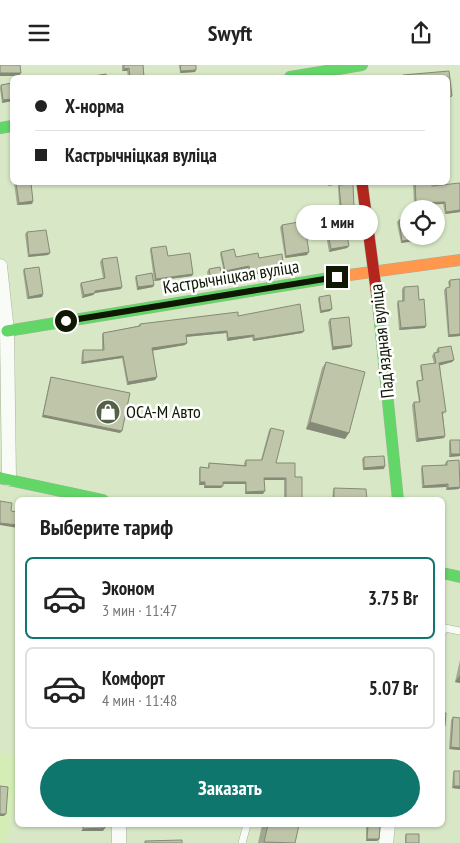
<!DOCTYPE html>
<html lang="ru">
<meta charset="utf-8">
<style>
body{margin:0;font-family:"PT Sans Narrow",sans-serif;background:#f2f2f2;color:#222;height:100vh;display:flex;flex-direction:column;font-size:19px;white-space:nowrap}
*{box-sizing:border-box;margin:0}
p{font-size:16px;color:#767676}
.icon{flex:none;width:28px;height:28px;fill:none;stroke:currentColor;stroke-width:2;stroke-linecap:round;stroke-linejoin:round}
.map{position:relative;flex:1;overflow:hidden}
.side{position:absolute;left:15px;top:432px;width:430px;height:330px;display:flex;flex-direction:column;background:#fff;border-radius:8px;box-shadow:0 1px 4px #0004}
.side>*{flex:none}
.guide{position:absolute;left:10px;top:10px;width:440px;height:110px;border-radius:8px;box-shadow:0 1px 4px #0004;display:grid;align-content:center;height:110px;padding:0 25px;background:#fff}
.fabs{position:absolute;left:400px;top:135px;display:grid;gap:10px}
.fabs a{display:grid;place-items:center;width:45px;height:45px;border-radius:50%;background:#fff;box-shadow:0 1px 4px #0004;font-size:25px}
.end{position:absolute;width:22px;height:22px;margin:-11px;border:6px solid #0f1802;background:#fff;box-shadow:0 0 0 2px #fff}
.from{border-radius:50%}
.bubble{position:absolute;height:35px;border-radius:18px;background:#fff;box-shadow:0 1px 4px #0004;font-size:16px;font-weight:800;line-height:35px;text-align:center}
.guide b{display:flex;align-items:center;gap:18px;height:48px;font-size:19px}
.guide b+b{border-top:1px solid #e0e0e0}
.guide i{width:12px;height:12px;background:#222}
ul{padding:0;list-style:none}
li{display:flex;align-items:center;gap:15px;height:82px;margin:0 10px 8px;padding:0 15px;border:2px solid #e0e0e0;border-radius:8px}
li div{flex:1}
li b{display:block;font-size:19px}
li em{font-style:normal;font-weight:800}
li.selected{border-color:#0f766e}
li>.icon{width:45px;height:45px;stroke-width:1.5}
h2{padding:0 25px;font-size:22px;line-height:60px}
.cta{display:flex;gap:10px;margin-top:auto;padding:10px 25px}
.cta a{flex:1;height:58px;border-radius:30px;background:#0f766e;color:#fff;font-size:20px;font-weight:800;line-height:58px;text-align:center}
header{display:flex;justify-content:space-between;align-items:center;height:65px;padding:0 25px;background:#fff;font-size:22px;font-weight:800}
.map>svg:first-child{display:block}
.built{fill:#d4edb7}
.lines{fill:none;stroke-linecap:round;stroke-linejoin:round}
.lane-casing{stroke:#a7b399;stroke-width:8}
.street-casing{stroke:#a7b399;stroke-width:15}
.fast-casing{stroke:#a7b399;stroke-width:12}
.slow-casing{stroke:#a7b399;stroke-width:12}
.jam-casing{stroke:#a7b399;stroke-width:12}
.lane{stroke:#f9fcf6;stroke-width:7}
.street{stroke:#f9fcf6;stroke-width:14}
.fast{stroke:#63d668;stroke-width:11}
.slow{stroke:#ff974d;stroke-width:11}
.jam{stroke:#b3261e;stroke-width:11}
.wall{fill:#a3a991}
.shaded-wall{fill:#858a76}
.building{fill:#bec5a9;stroke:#858a76}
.route{stroke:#0f1802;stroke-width:6}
.labels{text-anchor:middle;stroke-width:5;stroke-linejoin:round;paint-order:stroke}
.street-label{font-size:18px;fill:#0f1802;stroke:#fff}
.poi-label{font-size:18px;fill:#0f1802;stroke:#fff;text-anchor:start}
</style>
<header><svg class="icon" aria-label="menu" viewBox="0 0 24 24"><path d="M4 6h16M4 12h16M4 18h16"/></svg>Swyft<svg class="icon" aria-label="share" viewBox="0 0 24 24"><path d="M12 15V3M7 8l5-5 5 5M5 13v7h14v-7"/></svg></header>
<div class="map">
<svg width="460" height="778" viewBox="0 0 460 778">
<rect width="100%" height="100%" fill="#d8e8c6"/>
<!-- built -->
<path class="built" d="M0,689L18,691L17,716L7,778H0Z"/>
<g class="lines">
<defs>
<path id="lane" d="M442,568L445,563L460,566
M242,778L247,760"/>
<path id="street" d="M0,201L7,266L9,414
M119,778V760
M386,778L388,760"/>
<path id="fast" d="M290,12L362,0
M0,63L12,61
M378,239L398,435
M7,266L342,211
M0,413L103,435
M442,508L460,512"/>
<path id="slow" d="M342,211L460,195"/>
<path id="jam" d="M362,118L378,239"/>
</defs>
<!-- lane casing -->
<use href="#lane" class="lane-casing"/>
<!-- street casing -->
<use href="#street" class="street-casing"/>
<!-- fast casing -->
<use href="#fast" class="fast-casing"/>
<!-- slow casing -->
<use href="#slow" class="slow-casing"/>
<!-- jam casing -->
<use href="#jam" class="jam-casing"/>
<!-- lane -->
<use href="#lane" class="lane"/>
<!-- street -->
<use href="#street" class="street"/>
<!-- fast -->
<use href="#fast" class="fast"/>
<!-- slow -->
<use href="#slow" class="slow"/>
<!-- jam -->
<use href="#jam" class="jam"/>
</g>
<!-- wall -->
<path class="wall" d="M122,0H143L144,12H128L127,6H122Z
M179,0H196L195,7L180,8Z
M12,18V36L2,38L0,23L1,20Z
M14,118H31L33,136L32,139L17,140Z
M413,118H432V121L460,147L445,149L443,139L414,140Z
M339,120L354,143L353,145H350L352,166L346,167L349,181L347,183L329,187L324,158L325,155L340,153L338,122Z
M399,155L416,174L414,176L401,178L397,157Z
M282,160L307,190L285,193L280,162Z
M27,167L50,188L48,190L28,192L25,169Z
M151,183L168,191L193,209L192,211L154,216L150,185Z
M221,187L236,192L259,193L284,205L283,207L249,210L248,203L224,208L220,189Z
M102,194L121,224L95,228L93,230L82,233L80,220L81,218L103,213L100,197Z
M24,204L43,229L42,232L27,234L23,206Z
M209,204L222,213L220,215L209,217L207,207Z
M136,211L154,220L153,222L137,225L135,213Z
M450,215L460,271L448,272L444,225L446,223L449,222L448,217Z
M404,222L419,235L425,263L399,265L397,239L398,236H402V224Z
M319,232L332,244L330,246L320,248L318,234Z
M238,251L304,266L302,268L253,276L252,272L227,276L226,268L186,272L187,278L185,280L153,285L157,312L155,315L127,320L122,293L81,299L82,287L83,285H102V270L103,268L138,261L140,259Z
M330,254L352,280L351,282L332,285L328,257Z
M438,283L454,295L452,297L440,300L444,349H443L445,371L444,373L416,377L412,340L414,337H419L416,318L417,316L422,315L420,302L421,300L434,298L432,291L434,288H437L436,286Z
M326,297L345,374L306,364L322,303Z
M51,312L120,368L42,352L50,314Z
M271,363L276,398L295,412L302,435H284V415H264L263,429H245V419H223L221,423H204V420H199V405L200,402L208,403V400L209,398L244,400V398L246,395H261L269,365Z
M450,375L460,391L449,392V378Z
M364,392L384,404L363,405L362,394Z
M447,396L459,424L446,425V422L422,423L421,404L422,401L445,400V398Z
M334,423L367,435H332L333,425Z
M460,595V618L455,617Z
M453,652L460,685L449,684L451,655Z
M454,706H460V724L452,723L453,708Z
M262,760H299L295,778H258Z
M368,760L379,774L377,776H366V763Z
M406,769L419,778H405V771Z"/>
<!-- shaded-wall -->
<path class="shaded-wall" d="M129,3L127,6H122L124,4Z
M196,5L195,7L180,8L181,6Z
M0,8H21L19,11H0Z
M12,34V36L2,38L3,35Z
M330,118H340L339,119L328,121Z
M33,136L32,139L17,140L19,138Z
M445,137L443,139L414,140L416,138Z
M460,145V147L445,149L446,147Z
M354,163L352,166L344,167L346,165Z
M416,174L414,176L401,178L402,176Z
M349,181L347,183L329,187L331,184Z
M309,187L307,190L285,193L286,191Z
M50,188L48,190L28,192L29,190Z
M249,201L248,203L224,208L225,206Z
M284,205L283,207L249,210L250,207Z
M193,209L192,211L154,216L156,214Z
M222,213L220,215L209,217L211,215Z
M154,220L153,222L137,225L138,222Z
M122,222L121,224L95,228L93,230L82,233L84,230L95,226Z
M43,229L42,232L27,234L29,232Z
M332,244L330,246L320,248L321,246Z
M426,261L425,263L399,265L401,263Z
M227,266L226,268L184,272L186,270Z
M304,266L302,268L253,276L254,274Z
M460,269V271L448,272L449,270Z
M254,270L252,272L227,276L228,273Z
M187,278L185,280L151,286L152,283Z
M352,280L351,282L332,285L333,282Z
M123,291L122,293L81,299L83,297Z
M454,295L452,297L438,301L439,298Z
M157,312L155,315L127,320L128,317Z
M43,350L122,366L120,368L42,352Z
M310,357L349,368L345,374L306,364Z
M445,371L444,373L416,377L418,374Z
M451,389H460V391L449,392Z
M385,401L384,404L363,405L364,403Z
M264,413H286L284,415H263Z
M200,417H205L204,420H199Z
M223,417H246L245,419H221Z
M448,419L446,422L422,423L424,421Z
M205,421H223L221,423H204Z
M460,422L459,424L446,425L448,423Z
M265,426L263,429H245L246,427Z
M0,458L18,460V463L0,460Z
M460,610V618L455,617Z
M451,682L460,683V685L449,684Z
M454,721H460V724L452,723Z
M0,749H6L4,751H0Z
M105,763L103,766H81L83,764Z
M367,774H379L377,776H366Z"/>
<!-- building -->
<path class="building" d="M0,0H20L21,8H0Z
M124,0H143L144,12H130L129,3L124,4Z
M180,0H196V5L181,6Z
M449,6L452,31L448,32V12H403V10Z
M106,9L107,12H88Z
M12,18V34L3,35L1,20Z
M16,118H31L33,136L19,138Z
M415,118H432V121L460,118V145L446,147L445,137L416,138Z
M353,119L354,143H350L354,163L346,165L349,181L331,184L325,155L342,152L339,120Z
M409,154V171H416V174L402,176L399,155Z
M304,156L309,187L286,191L282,160Z
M46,165L50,188L29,190L27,167Z
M166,181L168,191L190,188L193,209L156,214L151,183Z
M234,184L236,192L258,188L259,193L282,189L284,205L250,207L249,201L225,206L221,187Z
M117,192L122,222L95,226V228L84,230L81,218L105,213L102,194Z
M39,202L43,229L29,232L24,204Z
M220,202L222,213L211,215L209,204Z
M152,208L154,220L138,222L136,211Z
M460,214V269L449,270L446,223L450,222V215Z
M418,221L419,235L424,234L426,261L401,263L398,236H404V222Z
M330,230L332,244L321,246L319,232Z
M300,239L304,266L254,274V270L228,273L227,266L186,270L187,278L152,283L157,312L128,317L123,291L83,297V285H104L103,268L140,261V259L238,247V251Z
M349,252L352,280L333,282L330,254Z
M451,281L454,295L439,298L446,347H442L445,371L418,374L414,337H420L417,316L423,315L421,300L436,298L434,288L439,287L438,283Z
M326,297L365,307L349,368L310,357Z
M51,312L130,328L122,366L43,350Z
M271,363L284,366L276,398H295V412H302V435H286V413H264L265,426L246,427V417H223V421H205V417H200V402L209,403V398L246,401V395H262Z
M450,375H460V389H451Z
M384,391L385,401L364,403V392Z
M459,395L460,422L448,423V419L424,421L422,401L447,400V396Z
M334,423L366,424L367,435H334Z
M0,436L12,438L11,446L18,447V460L0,458Z
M442,457L444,474H442Z
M442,647L446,648L445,661H442Z
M453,652L460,653V683L451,682Z
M454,706H460V721H454Z
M442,712H444L442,727Z
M0,721L8,722L6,749H0Z
M83,760H105V763L83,764Z
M268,760H299L295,778L264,777Z
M368,760L380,761L379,774H367Z
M406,769H419V778H406Z
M182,775V778H145V776Z"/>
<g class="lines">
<!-- route -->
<path class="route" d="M66,256L337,212"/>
</g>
<!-- icons -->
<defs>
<symbol id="shop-disc" viewBox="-11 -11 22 22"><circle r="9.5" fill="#556147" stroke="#fff"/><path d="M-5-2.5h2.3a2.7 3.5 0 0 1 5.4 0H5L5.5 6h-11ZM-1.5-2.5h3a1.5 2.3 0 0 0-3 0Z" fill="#fff"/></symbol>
</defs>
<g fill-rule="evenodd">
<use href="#shop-disc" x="94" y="333" width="28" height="28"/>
</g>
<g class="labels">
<!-- street labels -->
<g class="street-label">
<text transform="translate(231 212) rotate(-9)" y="6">Кастрычніцкая вуліца</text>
<text transform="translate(382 276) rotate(-96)" y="6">Падʼяздная вуліца</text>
</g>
<!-- poi labels -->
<g class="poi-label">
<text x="126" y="353">ОСА-М Авто</text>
</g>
</g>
</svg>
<div class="fabs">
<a><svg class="icon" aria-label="locate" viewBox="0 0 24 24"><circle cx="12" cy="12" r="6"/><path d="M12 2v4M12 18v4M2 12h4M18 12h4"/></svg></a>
</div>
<i class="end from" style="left:66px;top:256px"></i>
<i class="end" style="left:337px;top:212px"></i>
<div class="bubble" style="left:296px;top:140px;width:82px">1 мин</div>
<div class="guide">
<b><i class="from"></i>Х-норма</b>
<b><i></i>Кастрычніцкая вуліца</b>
</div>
<section class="side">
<h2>Выберите тариф</h2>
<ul>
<li class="selected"><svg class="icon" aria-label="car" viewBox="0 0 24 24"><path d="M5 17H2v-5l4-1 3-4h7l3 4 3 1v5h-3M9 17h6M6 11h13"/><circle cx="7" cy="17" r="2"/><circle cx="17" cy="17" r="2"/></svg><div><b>Эконом</b><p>3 мин · 11:47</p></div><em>3.75 Br</em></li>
<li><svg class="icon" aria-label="car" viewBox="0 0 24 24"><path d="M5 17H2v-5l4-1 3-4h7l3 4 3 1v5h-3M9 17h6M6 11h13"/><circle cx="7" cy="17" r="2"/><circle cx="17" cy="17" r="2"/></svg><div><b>Комфорт</b><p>4 мин · 11:48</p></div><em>5.07 Br</em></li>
</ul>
<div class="cta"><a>Заказать</a></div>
</section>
</div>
